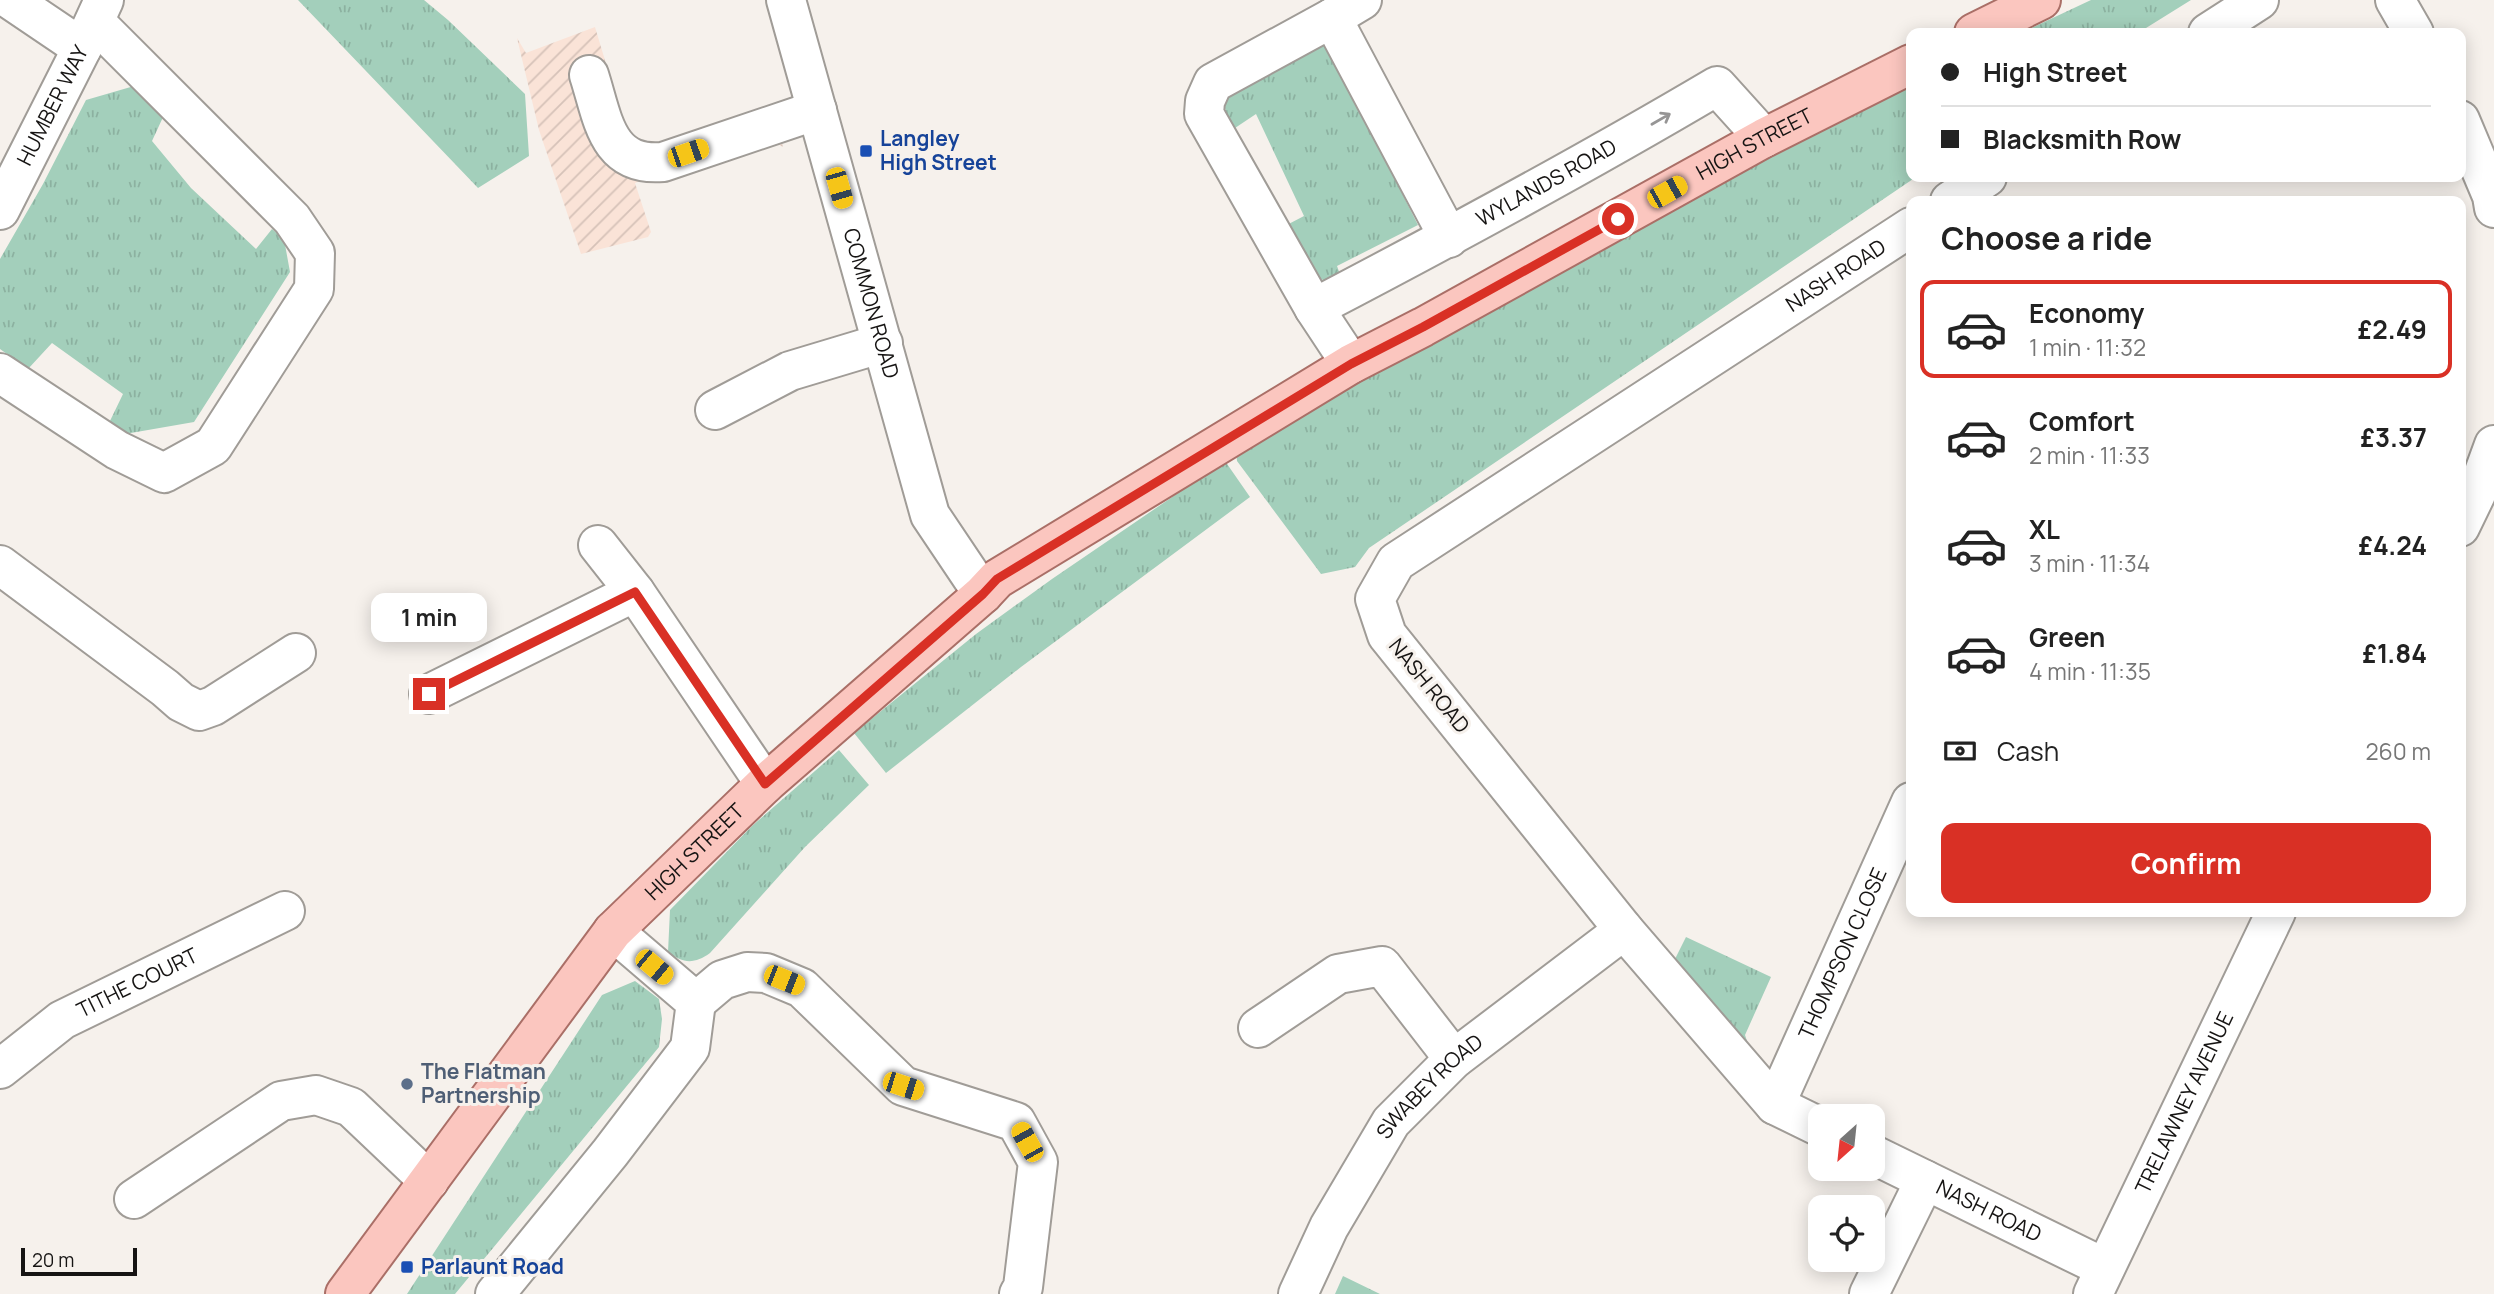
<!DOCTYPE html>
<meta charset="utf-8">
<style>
body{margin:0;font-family:Manrope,sans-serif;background:#f6f6f6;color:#222;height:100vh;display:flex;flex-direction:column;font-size:26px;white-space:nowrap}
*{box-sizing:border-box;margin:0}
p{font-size:23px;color:#767676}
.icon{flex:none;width:38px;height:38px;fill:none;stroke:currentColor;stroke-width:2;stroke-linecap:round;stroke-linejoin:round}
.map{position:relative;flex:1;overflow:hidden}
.sheet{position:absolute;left:1906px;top:196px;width:560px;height:721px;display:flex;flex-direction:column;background:#fff;border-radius:14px;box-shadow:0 4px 18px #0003}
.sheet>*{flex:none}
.hud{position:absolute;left:1906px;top:28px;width:560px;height:154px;border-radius:14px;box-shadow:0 4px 18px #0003;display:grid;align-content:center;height:154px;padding:0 35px;background:#fff}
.needle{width:46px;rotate:207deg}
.fabs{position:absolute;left:1808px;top:1104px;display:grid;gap:14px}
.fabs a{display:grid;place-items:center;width:77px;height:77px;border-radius:14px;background:#fff;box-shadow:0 4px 18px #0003;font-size:35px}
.scale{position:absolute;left:21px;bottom:18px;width:116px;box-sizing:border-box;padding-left:7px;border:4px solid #161413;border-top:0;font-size:19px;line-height:24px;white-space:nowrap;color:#161413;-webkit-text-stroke:5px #f6f1ec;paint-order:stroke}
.end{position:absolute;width:32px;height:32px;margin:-16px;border:9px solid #d93025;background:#fff;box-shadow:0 0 0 4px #fff}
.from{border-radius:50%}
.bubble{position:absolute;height:49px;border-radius:14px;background:#fff;box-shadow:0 4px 18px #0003;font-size:23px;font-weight:700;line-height:49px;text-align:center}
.car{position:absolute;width:21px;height:42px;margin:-21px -10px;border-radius:9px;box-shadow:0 0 5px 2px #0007;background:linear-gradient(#f5c518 24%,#345 0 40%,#f5c518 0 76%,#345 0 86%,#f5c518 0)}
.hud b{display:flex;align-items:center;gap:24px;height:66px;font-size:26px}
.hud b+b{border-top:2px solid #e0e0e0}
.hud i{width:18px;height:18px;background:#222}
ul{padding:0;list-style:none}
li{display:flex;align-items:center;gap:21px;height:98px;margin:0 14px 10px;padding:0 21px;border:4px solid transparent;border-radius:14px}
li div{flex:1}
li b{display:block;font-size:26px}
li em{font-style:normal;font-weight:700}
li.on{border-color:#d93025}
li>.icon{width:63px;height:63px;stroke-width:1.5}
h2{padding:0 35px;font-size:32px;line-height:84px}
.pay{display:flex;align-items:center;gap:18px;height:77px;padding:0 35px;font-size:26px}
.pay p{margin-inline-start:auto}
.cta{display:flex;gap:14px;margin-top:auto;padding:14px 35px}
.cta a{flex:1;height:80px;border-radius:14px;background:#d93025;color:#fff;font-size:28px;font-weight:700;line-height:80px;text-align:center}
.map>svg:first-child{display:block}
.industrial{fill:url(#industrial-furrows)}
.grass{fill:url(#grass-tufts)}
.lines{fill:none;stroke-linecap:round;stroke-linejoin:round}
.minor-casing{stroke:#a09c97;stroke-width:42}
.major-casing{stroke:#aa6f67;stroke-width:42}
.minor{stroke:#fff;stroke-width:38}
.major{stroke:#fbc6bf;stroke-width:38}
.oneway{stroke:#969595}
.route{stroke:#d93025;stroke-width:9}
.transit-dot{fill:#1a4fb4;stroke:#f6f1ec;stroke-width:2.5}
.service-dot{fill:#5c6f8a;stroke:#f6f1ec;stroke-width:2.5}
.labels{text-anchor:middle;stroke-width:6;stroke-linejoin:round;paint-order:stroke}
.street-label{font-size:21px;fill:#161413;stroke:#f6f1ec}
.transit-label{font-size:21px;font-weight:bold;fill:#164399;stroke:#f6f1ec;text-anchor:start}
.service-label{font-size:21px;font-weight:bold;fill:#4e5e75;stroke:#f6f1ec;text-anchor:start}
</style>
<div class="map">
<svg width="2494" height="1294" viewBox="0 0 2494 1294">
<defs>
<pattern id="industrial-furrows" width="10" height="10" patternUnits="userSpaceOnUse" patternTransform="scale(1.75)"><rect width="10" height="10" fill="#fae3d7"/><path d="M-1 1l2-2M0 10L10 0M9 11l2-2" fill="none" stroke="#d6c2b8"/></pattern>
<pattern id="grass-tufts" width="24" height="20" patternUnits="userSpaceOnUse" patternTransform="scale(1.75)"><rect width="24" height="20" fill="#a3cfbb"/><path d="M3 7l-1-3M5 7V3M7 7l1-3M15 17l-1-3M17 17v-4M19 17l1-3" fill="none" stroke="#8cb1a0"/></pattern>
</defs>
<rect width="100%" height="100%" fill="#f6f1ec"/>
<!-- industrial -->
<path class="industrial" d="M595,27L631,147H668L772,106L783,147L761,135L635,183L651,232L648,237L581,254L539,130L517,38L526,53Z"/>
<!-- grass -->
<path class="grass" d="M298,0H424L448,20L525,94L529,156L478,188Z
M2091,0H2191L2138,33H2021Z
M1324,38L1418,225L1337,266L1342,280H1323L1304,269L1279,229L1304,216L1256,114L1232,130L1223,102L1241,66Z
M141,84L164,115L152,141L191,188L256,249L272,229L284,239L290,272L194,422L125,434L109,423L123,394L52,343L28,369L0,349V259L43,184L86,100Z
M1911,85V177H1916L1369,548L1355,567L1321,574L1237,461L1236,451L1623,234Z
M1225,461L1250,497L1021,667L886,773L854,733L976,634L1052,579Z
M839,750L869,785L805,847L710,953C695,964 683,964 668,952L670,910L752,826Z
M1686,937L1771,977L1745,1035L1749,1047L1674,961Z
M635,981L659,999L662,1019L659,1047L455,1294H407L602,995Z
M1343,1276L1380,1294H1335Z"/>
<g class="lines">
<defs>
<g id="minor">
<path d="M11,0L82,48"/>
<path id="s1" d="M786,0L930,515L983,594"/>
<path d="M2395,0L2414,33"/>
<path d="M1332,18L1449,238"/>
<path d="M2208,33L2259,0"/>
<path d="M589,75C603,118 606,167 663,162L817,110"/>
<path d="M2460,120L2492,196L2494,208"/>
<path d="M1950,201L1987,177"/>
<path id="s2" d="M0,210L82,48L104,0"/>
<path id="s3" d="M1314,308C1450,237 1585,164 1717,86L1764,138"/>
<path d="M1351,364L1314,308L1204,114L1205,101L1213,83L1332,18L1362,0"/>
<path d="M0,373L117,450L164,473L213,446L314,289L315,253L292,219L95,22"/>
<path d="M715,410L790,371L883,343"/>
<path d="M2460,527L2476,494L2494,445"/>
<path d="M598,545L635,592L765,784"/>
<path d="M0,565L165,688L181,702L199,711L213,706L296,653"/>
<path d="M429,694L635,592"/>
<path d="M696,1002L722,980L747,972L766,973L802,988L903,1086L1016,1122L1038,1162L1023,1287L1019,1294"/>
<path d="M1258,1028L1338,974L1382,966L1454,1059"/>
<path id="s4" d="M0,1069L62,1020L285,911"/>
<path id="s5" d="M1775,1105L1911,802"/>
<path id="s6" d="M1820,1127L1775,1105L1624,930L1387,635L1375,599L1396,562L1911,227"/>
<path id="s7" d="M1872,1154L2105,1268"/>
<path d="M134,1199L281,1101L316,1095L351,1107L429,1181"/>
<path d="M495,1294L610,1153L690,1048L696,1002L613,931"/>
<path id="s8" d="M1298,1294L1329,1227L1391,1122L1454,1059L1624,930"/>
<path d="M1869,1294L1925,1180"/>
<path id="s9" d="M2093,1294L2276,912"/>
</g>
<g id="major">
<path d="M1974,33L2041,0"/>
<path id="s10" d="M345,1294L613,931L765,784L983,594L997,579L1351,364L1423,327L1764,138L1911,64"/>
</g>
</defs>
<!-- minor casing -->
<use href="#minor" class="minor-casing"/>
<!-- major casing -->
<use href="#major" class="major-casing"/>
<!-- minor -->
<use href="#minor" class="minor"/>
<!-- major -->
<use href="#major" class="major"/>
</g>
<!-- one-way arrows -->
<defs><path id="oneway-shaft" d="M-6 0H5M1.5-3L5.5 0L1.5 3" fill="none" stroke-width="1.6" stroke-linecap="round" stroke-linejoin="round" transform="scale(1.75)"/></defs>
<use class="oneway" href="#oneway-shaft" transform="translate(1661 119) rotate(-30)"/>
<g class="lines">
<!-- route -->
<path class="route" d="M429,694L635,592L765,784L983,594L997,579L1351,364L1423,327L1618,219"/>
</g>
<!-- markers -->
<g class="transit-dot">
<rect x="859" y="144" width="14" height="14" rx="3.5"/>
<rect x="400" y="1260" width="14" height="14" rx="3.5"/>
</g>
<circle class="service-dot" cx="407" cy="1084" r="7"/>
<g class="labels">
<!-- street labels -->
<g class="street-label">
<text dy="7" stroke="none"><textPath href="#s2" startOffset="117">HUMBER WAY</textPath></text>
<text dy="7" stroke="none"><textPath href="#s10" startOffset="1846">HIGH STREET</textPath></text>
<text dy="7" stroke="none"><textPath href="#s3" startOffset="264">WYLANDS ROAD</textPath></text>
<text dy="7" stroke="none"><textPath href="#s6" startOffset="1265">NASH ROAD</textPath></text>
<text dy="7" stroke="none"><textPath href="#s1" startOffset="315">COMMON ROAD</textPath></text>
<text transform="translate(1429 686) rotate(51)" y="7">NASH ROAD</text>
<text dy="7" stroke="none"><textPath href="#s10" startOffset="565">HIGH STREET</textPath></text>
<text dy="7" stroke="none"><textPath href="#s5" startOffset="166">THOMPSON CLOSE</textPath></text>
<text dy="7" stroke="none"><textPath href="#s4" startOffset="163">TITHE COURT</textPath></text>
<text dy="7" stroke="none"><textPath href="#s8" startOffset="248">SWABEY ROAD</textPath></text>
<text dy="7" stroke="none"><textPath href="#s9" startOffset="212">TRELAWNEY AVENUE</textPath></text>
<text dy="7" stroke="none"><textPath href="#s7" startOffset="130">NASH ROAD</textPath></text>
</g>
<!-- transit labels -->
<g class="transit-label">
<text x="880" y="146">Langley<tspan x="880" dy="24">High Street</tspan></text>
<text x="421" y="1274">Parlaunt Road</text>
</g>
<!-- service labels -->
<g class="service-label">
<text x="421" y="1079">The Flatman<tspan x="421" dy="24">Partnership</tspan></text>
</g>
</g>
</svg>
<div class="fabs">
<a><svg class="needle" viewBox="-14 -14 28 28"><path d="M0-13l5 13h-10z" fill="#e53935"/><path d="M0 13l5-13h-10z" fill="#767676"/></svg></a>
<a><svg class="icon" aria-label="locate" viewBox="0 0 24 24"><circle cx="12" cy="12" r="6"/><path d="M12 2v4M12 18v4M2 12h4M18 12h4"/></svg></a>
</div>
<div class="scale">20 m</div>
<i class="end from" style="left:1618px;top:219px"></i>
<i class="end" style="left:429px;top:694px"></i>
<div class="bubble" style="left:371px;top:593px;width:116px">1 min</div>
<i class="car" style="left:688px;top:153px;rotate:71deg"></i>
<i class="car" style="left:839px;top:188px;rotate:164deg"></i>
<i class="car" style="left:1667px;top:192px;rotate:61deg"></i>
<i class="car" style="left:654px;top:967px;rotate:130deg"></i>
<i class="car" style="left:784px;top:980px;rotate:112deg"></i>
<i class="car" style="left:903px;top:1086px;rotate:108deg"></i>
<i class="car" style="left:1027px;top:1142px;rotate:331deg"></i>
<div class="hud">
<b><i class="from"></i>High Street</b>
<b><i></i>Blacksmith Row</b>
</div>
<section class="sheet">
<h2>Choose a ride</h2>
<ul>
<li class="on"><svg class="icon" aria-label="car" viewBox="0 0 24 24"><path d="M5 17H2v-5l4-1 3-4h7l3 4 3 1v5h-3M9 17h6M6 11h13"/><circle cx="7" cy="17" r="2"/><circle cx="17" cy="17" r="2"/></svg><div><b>Economy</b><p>1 min · 11:32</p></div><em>£2.49</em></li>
<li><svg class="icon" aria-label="car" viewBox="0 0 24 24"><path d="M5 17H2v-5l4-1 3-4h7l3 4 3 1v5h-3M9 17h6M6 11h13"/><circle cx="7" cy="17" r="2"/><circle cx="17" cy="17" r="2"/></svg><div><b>Comfort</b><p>2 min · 11:33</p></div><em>£3.37</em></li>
<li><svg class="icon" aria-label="car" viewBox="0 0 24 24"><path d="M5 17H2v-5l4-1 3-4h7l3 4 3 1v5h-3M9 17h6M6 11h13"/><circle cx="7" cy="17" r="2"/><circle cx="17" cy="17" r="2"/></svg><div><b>XL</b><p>3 min · 11:34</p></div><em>£4.24</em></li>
<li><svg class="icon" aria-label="car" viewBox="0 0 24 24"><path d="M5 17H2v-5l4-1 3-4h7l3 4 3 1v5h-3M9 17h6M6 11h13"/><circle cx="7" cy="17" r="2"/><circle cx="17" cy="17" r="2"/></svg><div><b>Green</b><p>4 min · 11:35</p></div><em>£1.84</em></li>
</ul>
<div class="pay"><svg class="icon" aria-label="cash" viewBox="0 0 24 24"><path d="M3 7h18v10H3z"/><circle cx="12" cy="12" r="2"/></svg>Cash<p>260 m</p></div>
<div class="cta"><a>Confirm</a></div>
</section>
</div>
